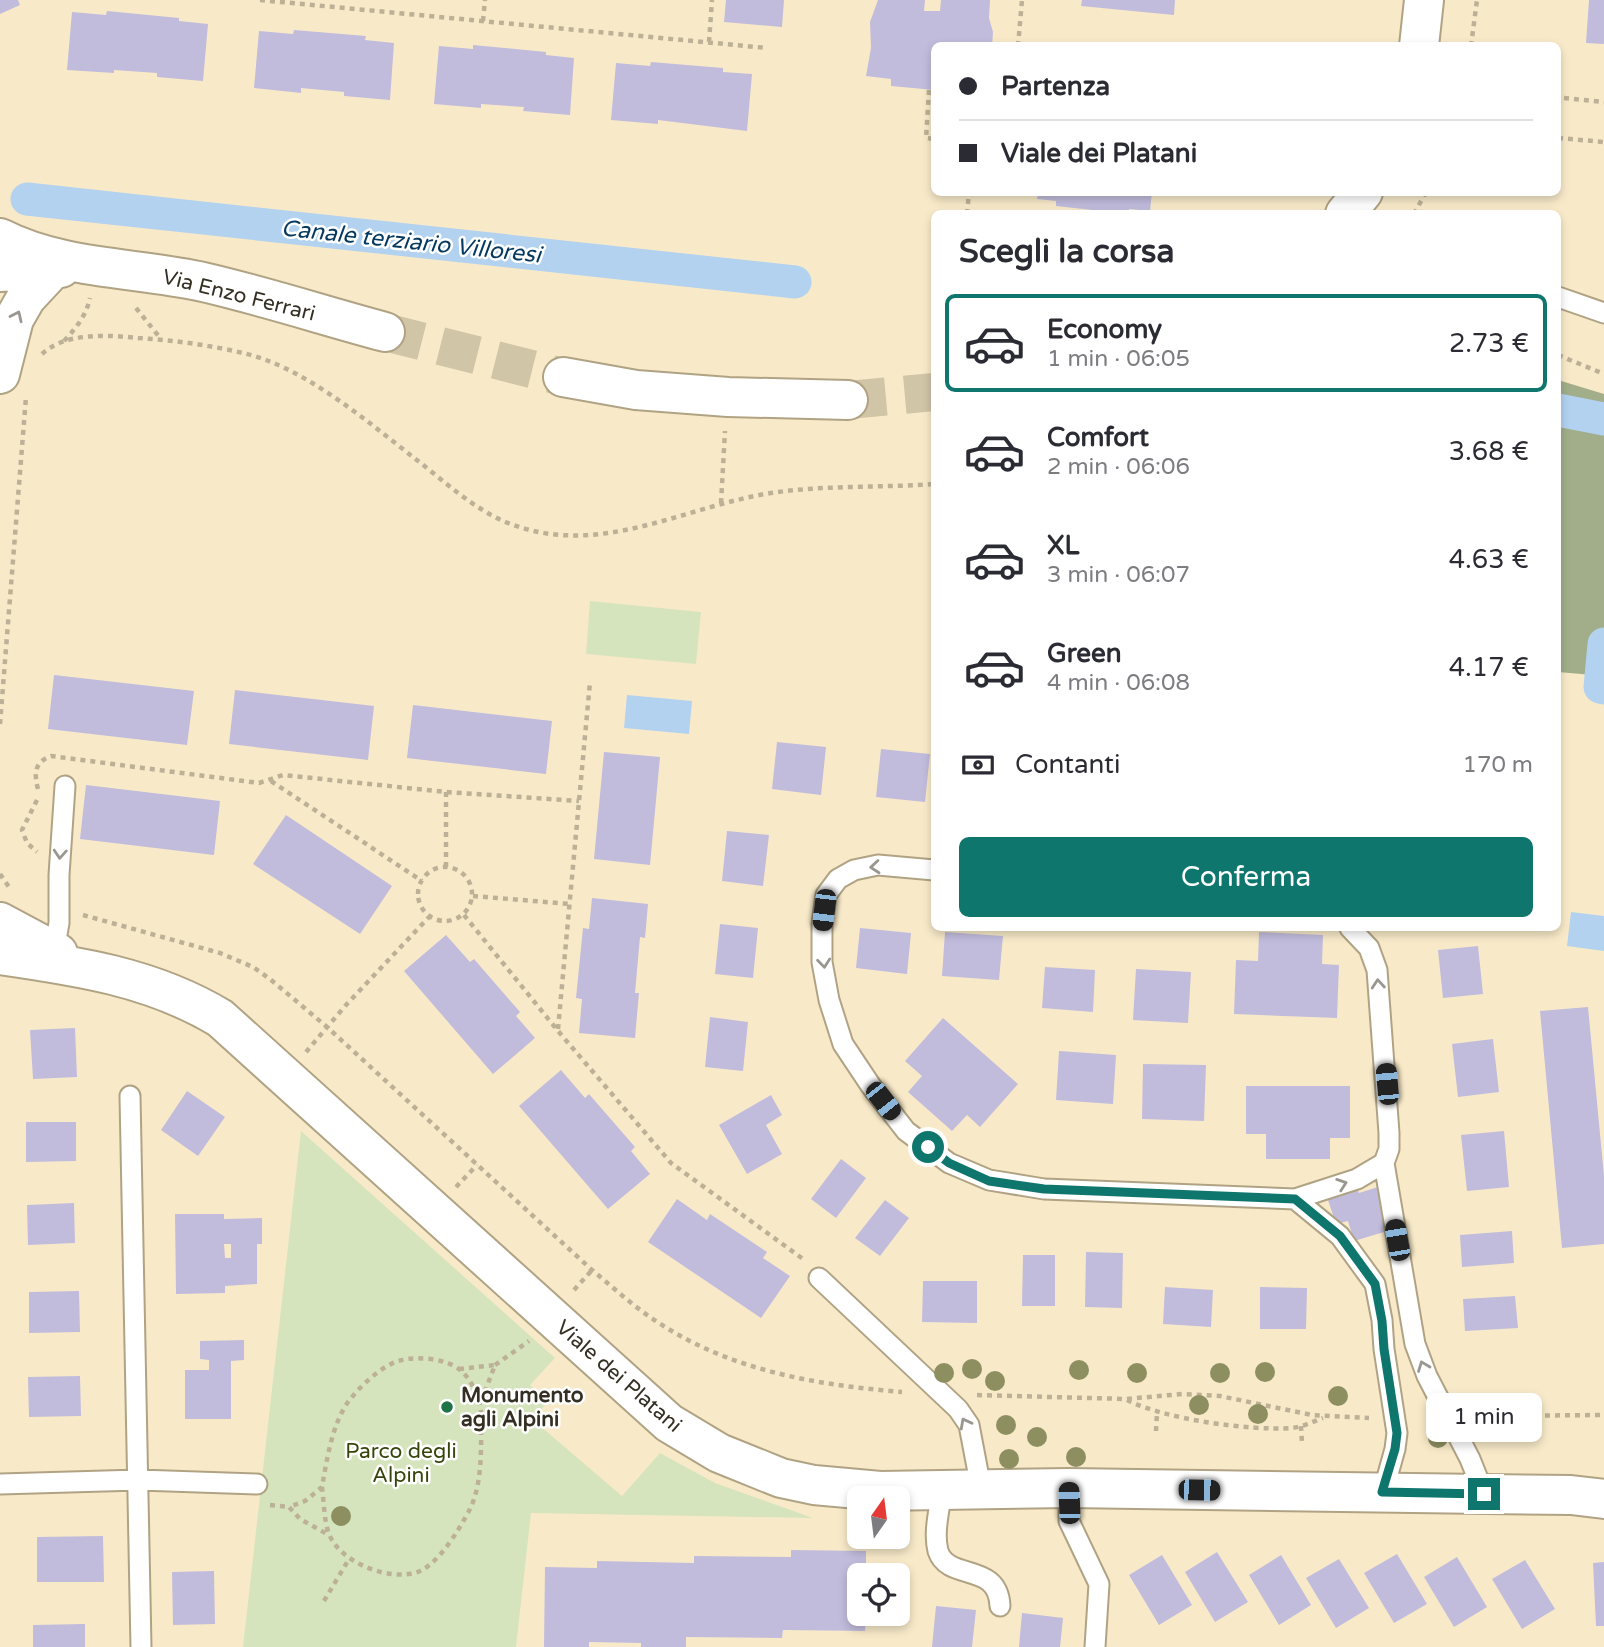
<!DOCTYPE html>
<html lang="it">
<meta charset="utf-8">
<style>
body{margin:0;font-family:"Varela Round",sans-serif;background:#f2f2f3;color:#2b2b33;height:100vh;display:flex;flex-direction:column;font-size:26px;white-space:nowrap}
*{box-sizing:border-box;margin:0}
p{font-size:23px;color:#7c7c81}
.icon{flex:none;width:38px;height:38px;fill:none;stroke:currentColor;stroke-width:2;stroke-linecap:round;stroke-linejoin:round}
.map{position:relative;flex:1;overflow:hidden}
.sheet{position:absolute;left:931px;top:210px;width:630px;height:721px;display:flex;flex-direction:column;background:#fff;border-radius:10px;box-shadow:0 4px 10px #0003}
.sheet>*{flex:none}
.hud{position:absolute;left:931px;top:42px;width:630px;height:154px;border-radius:10px;box-shadow:0 4px 10px #0003;display:grid;align-content:center;height:154px;padding:0 28px;background:#fff}
.needle{width:46px;rotate:14deg}
.buttons{position:absolute;left:847px;top:1486px;display:grid;gap:14px}
.buttons a{display:grid;place-items:center;width:63px;height:63px;border-radius:10px;background:#fff;box-shadow:0 4px 10px #0003;font-size:35px}
.end{position:absolute;width:32px;height:32px;margin:-16px;border:9px solid #0f766e;background:#fff;box-shadow:0 0 0 4px #fff}
.from{border-radius:50%}
.bubble{position:absolute;height:49px;border-radius:10px;background:#fff;box-shadow:0 4px 10px #0003;font-size:23px;font-weight:600;line-height:49px;text-align:center}
.car{position:absolute;width:21px;height:42px;margin:-21px -10px;border-radius:9px;box-shadow:0 0 5px 2px #0007;background:linear-gradient(#222 24%,#8ab4d8 0 40%,#222 0 76%,#8ab4d8 0 86%,#222 0)}
.hud b{display:flex;align-items:center;gap:24px;height:66px;font-size:26px}
.hud b+b{border-top:2px solid #e1e1e2}
.hud i{width:18px;height:18px;background:#2b2b33}
ul{padding:0;list-style:none}
li{display:flex;align-items:center;gap:21px;height:98px;margin:0 14px 10px;padding:0 14px;border:4px solid transparent;border-radius:10px}
li div{flex:1}
li b{display:block;font-size:26px}
li em{font-style:normal;font-weight:600}
li.current{border-color:#0f766e}
li>.icon{width:63px;height:63px;stroke-width:1.5}
h2{padding:0 28px;font-size:32px;line-height:84px}
.pay{display:flex;align-items:center;gap:18px;height:77px;padding:0 28px;font-size:26px}
.pay p{margin-inline-start:auto}
.primary-button{display:flex;gap:14px;margin-top:auto;padding:14px 28px}
.primary-button a{flex:1;height:80px;border-radius:10px;background:#0f766e;color:#fff;font-size:28px;font-weight:600;line-height:80px;text-align:center}
.map>svg:first-child{display:block}
.green{fill:#d6e4be}
.forest{fill:#a1ae89}
.water{fill:#b2d2ef}
.lines{fill:none;stroke-linecap:round;stroke-linejoin:round}
.canal{stroke:#b2d2ef;stroke-width:33}
.building{fill:#c1bcdc;fill-rule:evenodd}
.minor-tunnel{stroke:#d1c5a8;stroke-width:38;stroke-dasharray:38 19;stroke-linecap:butt}
.service-casing{stroke:#b0a384;stroke-width:23}
.minor-casing{stroke:#b0a384;stroke-width:42}
.path{stroke:#bcb196;stroke-width:4.5;stroke-dasharray:5 5;stroke-linecap:butt}
.service{stroke:#fff;stroke-width:19}
.minor{stroke:#fff;stroke-width:38}
.tree{fill:#8d8f60}
.oneway{stroke:#9a9790}
.route{stroke:#0f766e;stroke-width:9}
.poi-dot{fill:#1f7447;stroke:#fff;stroke-width:2.5}
.labels{text-anchor:middle;stroke-width:5;stroke-linejoin:round;paint-order:stroke}
.street-label{font-size:21px;fill:#342f22;stroke:#fff}
.poi-label{font-size:21px;font-weight:bold;fill:#342f22;stroke:#fff;text-anchor:start}
.park-label{font-size:21px;fill:#36450a;stroke:#fff}
.water-label{font-size:23px;font-style:italic;fill:#04385e;stroke:#fff}
</style>
<div class="map">
<svg width="1604" height="1647" viewBox="0 0 1604 1647">
<rect width="100%" height="100%" fill="#f8eac9"/>
<!-- green -->
<path class="green" d="M590,601L701,612L696,664L586,654Z
M301,1131L555,1358L530,1385L548,1402L532,1419L622,1496L660,1453L715,1483L813,1518L531,1513L516,1647H243Z"/>
<!-- forest -->
<path class="forest" d="M1558,380L1604,394V676L1558,672Z"/>
<!-- water -->
<path class="water" d="M627,695L692,701L689,734L624,728Z
M1571,912L1604,916V951L1567,946Z"/>
<g class="lines">
<!-- canal -->
<path class="canal" d="M27,199L795,282
M1558,410L1604,419
M1604,644L1600,687L1604,688"/>
</g>
<!-- building -->
<path class="building" d="M0,0H18L20,5L0,14Z
M726,0H784L782,27L724,22Z
M878,0H925L924,11H940L941,0H990L989,18L993,32L992,46H934V90L891,86V79L866,76L871,48L870,22Z
M1082,0H1175L1174,15L1081,6Z
M1589,0H1604V44L1586,43Z
M107,11L179,18V21L208,24L203,81L157,77V73L114,70V73L67,70L72,12L106,15Z
M294,30L366,36L365,40L394,43L390,100L344,96V92L301,88V93L254,88L259,31L293,34Z
M473,45L546,52V55L574,58L570,115L523,111L524,107L481,104V108L434,104L439,46L473,49Z
M651,62L723,68V72L752,74L747,131L658,120V124L611,120L616,63L650,66Z
M1038,192H1152L1150,211L1129,209V214L1056,206V201L1037,199Z
M54,675L194,691L187,745L48,729Z
M235,690L374,706L368,760L229,744Z
M413,705L552,721L546,774L407,758Z
M777,742L826,747L821,795L772,789Z
M881,749L930,754L925,802L876,797Z
M604,752L660,757L650,865L594,859Z
M86,785L220,801L214,855L80,839Z
M286,815L392,886L360,934L253,864Z
M727,831L769,835L763,886L722,881Z
M592,898L648,904L645,938L640,937L635,993H639L635,1038L579,1033L582,999L576,998L583,928L589,929Z
M720,924L758,928L753,978L715,974Z
M860,928L911,933L907,974L856,968Z
M945,932L1003,936L999,980L942,976Z
M1259,932L1323,935L1322,964L1339,965L1337,1018L1234,1014L1236,960L1258,961Z
M446,935L470,962L474,959L520,1012L516,1016L535,1038L493,1074L404,971Z
M1478,946L1483,994L1443,998L1438,950Z
M1045,967L1095,970L1093,1012L1042,1008Z
M1136,969L1191,972L1188,1023L1133,1020Z
M1588,1007L1604,1176V1244L1562,1248L1540,1011Z
M710,1017L748,1022L743,1071L705,1067Z
M943,1018L1018,1084L980,1127L967,1115L952,1131L908,1092L922,1076L905,1061Z
M75,1028L77,1077L33,1079L30,1030Z
M1493,1039L1499,1092L1458,1097L1452,1044Z
M1059,1051L1116,1055L1113,1104L1056,1100Z
M1143,1064L1206,1065L1204,1121L1142,1119Z
M561,1070L585,1098L589,1094L635,1147L631,1151L650,1174L608,1209L519,1106Z
M1246,1086H1350V1138H1330V1159H1266V1134H1246Z
M187,1091L225,1117L198,1156L161,1130Z
M771,1095L782,1115L766,1125L782,1154L747,1174L719,1125Z
M26,1122H76V1161L26,1162Z
M1504,1131L1509,1187L1467,1191L1461,1135Z
M841,1159L866,1178L836,1218L811,1199Z
M1381,1186L1394,1229L1354,1241L1348,1221L1336,1224L1327,1197L1357,1188L1359,1193Z
M677,1199L707,1220L710,1214L767,1252L763,1258L790,1276L761,1318L648,1242Z
M885,1200L909,1218L880,1256L855,1238Z
M74,1203L75,1243L28,1245L27,1205Z
M175,1214H224V1219L262,1218V1244H257V1284L225,1286V1293L176,1294ZM224,1244H231V1258H225Z
M1512,1231L1514,1263L1462,1267L1460,1235Z
M1086,1252L1123,1253L1122,1308L1085,1307Z
M1023,1255H1055V1306H1022Z
M923,1281H977V1323L922,1322Z
M1165,1287L1213,1290L1211,1327L1163,1324Z
M1260,1287L1307,1288L1306,1329H1260Z
M79,1291L80,1332L29,1333V1292Z
M1515,1296L1518,1328L1465,1331L1463,1299Z
M244,1340V1360L231,1361V1419H185V1370H209V1360L200,1359V1341Z
M80,1376L81,1416L29,1417L28,1377Z
M103,1536L104,1582H37V1537Z
M791,1550L866,1551V1575H859V1614H866L865,1631L783,1630L782,1638L686,1637V1647H641V1643L589,1642V1647H544L545,1567L597,1568V1561L694,1563V1556L791,1557Z
M1217,1552L1248,1602L1215,1622L1185,1572Z
M1397,1554L1427,1604L1394,1623L1364,1573Z
M1162,1555L1192,1605L1159,1625L1129,1575Z
M1281,1555L1311,1605L1279,1625L1249,1575Z
M1457,1557L1487,1607L1454,1627L1424,1577Z
M1339,1559L1369,1608L1336,1628L1306,1578Z
M1525,1560L1555,1609L1522,1629L1492,1579Z
M1604,1562V1626H1596L1593,1563Z
M214,1571L215,1624L173,1625L172,1572Z
M936,1606L976,1610L972,1647H932Z
M1022,1613L1063,1618L1060,1647H1019Z
M85,1624V1647H33V1625Z"/>
<g class="lines">
<!-- minor-tunnel -->
<path class="minor-tunnel" d="M385,332L563,377
M848,400L934,392"/>
<defs>
<path id="service" d="M1558,297L1604,313
M934,870L878,865L854,870L838,879L826,895L822,924V962L829,1000L843,1044L871,1086L906,1131L949,1163L989,1180L1044,1189L1295,1199L1357,1179L1384,1163L1389,1149V1133L1377,970L1369,948L1350,928
M54,951L59,923V875L65,786
M130,1096L141,1647
M1384,1163L1415,1344L1427,1376L1470,1459L1484,1494
M1295,1199L1340,1236L1375,1284L1382,1320L1384,1349L1397,1433L1395,1449L1383,1492
M819,1278L958,1409L969,1425L981,1488
M0,1484L139,1480L257,1484
M1069,1488V1521L1099,1584L1095,1647
M942,1489C940,1508 933,1532 938,1551C948,1582 998,1561 1000,1606"/>
<path id="minor" d="M1419,46L1424,0
M1345,214L1363,192
M0,238C63,270 136,267 203,282C264,296 325,316 385,332
M0,272L61,268
M0,374L14,319L26,298L53,269
M563,377L636,390L728,397L848,400
M0,922L58,953
M0,955C77,966 152,977 220,1018L669,1423L719,1453L781,1478L814,1485L880,1491L1069,1488L1484,1494L1571,1495L1604,1499"/>
</defs>
<!-- service casing -->
<use href="#service" class="service-casing"/>
<!-- minor casing -->
<use href="#minor" class="minor-casing"/>
<!-- path -->
<path class="path" d="M260,0L767,48
M483,21L485,0
M709,42L712,0
M1018,46L1022,0
M1471,46L1477,0
M929,90L926,138L934,139
M1564,98L1604,102
M1558,138L1604,142
M967,214L969,192
M1097,214V210
M1414,214L1426,192
M136,308L161,339
M64,341C76,328 86,316 90,298
M42,354C65,332 108,335 138,338C172,340 209,345 243,353C304,367 364,419 413,457C443,480 473,509 508,523C599,559 682,507 771,493C824,485 880,488 934,484
M1558,355L1604,374
M721,503L725,431
M0,724L26,397
M271,781L422,881
M38,789C34,774 34,762 51,756L259,783L283,775L446,792L579,801
M37,800L22,830L27,843L37,852
M418 894a27 27 0 1 1 54 0a27 27 0 1 1-54 0Z
M446,867V792
M0,874L11,890
M473,896L570,904
M83,915L220,953L253,967L270,979L327,1027L592,1270C614,1288 635,1308 659,1323C732,1371 817,1385 902,1392
M464,915L558,1031L671,1163L803,1259
M558,1029L590,682
M306,1052L346,1005L429,917
M456,1187L477,1165
M574,1290L592,1270
M495,1365L529,1341
M459,1369L495,1365L481,1402
M977,1395L1126,1399L1182,1394L1220,1396L1312,1415L1369,1418
M1127,1400C1164,1419 1249,1431 1292,1428C1302,1427 1312,1422 1323,1418
M1475,1416L1604,1415
M1301,1426L1302,1443
M1156,1431L1157,1413
M322,1487C324,1502 324,1521 329,1534C340,1563 392,1583 420,1571C440,1562 460,1528 470,1509C483,1482 481,1446 481,1415C481,1400 472,1379 459,1369C446,1359 418,1356 402,1360C383,1364 360,1386 348,1402C332,1425 327,1459 322,1487L305,1501L289,1507L300,1519L329,1535
M270,1505L289,1507
M324,1601L349,1559"/>
<!-- service -->
<use href="#service" class="service"/>
<!-- minor -->
<use href="#minor" class="minor"/>
</g>
<!-- trees -->
<g class="tree">
<circle cx="972" cy="1369" r="10"/>
<circle cx="1079" cy="1370" r="10"/>
<circle cx="1265" cy="1372" r="10"/>
<circle cx="944" cy="1373" r="10"/>
<circle cx="1137" cy="1373" r="10"/>
<circle cx="1220" cy="1373" r="10"/>
<circle cx="995" cy="1381" r="10"/>
<circle cx="1338" cy="1396" r="10"/>
<circle cx="1199" cy="1405" r="10"/>
<circle cx="1258" cy="1414" r="10"/>
<circle cx="1006" cy="1425" r="10"/>
<circle cx="1037" cy="1437" r="10"/>
<circle cx="1438" cy="1438" r="10"/>
<circle cx="1076" cy="1457" r="10"/>
<circle cx="1009" cy="1459" r="10"/>
<circle cx="341" cy="1516" r="10"/>
</g>
<!-- one-way arrows -->
<defs><path id="oneway-chevron" d="M-2-3.5L2.5 0L-2 3.5" fill="none" stroke-width="1.6" stroke-linecap="round" stroke-linejoin="round" transform="scale(1.75)"/></defs>
<g class="oneway">
<use href="#oneway-chevron" transform="translate(17 316) rotate(-65)"/>
<use href="#oneway-chevron" transform="translate(60 854) rotate(94)"/>
<use href="#oneway-chevron" transform="translate(875 867) rotate(175)"/>
<use href="#oneway-chevron" transform="translate(824 963) rotate(84)"/>
<use href="#oneway-chevron" transform="translate(1378 984) rotate(-95)"/>
<use href="#oneway-chevron" transform="translate(1342 1184) rotate(-19)"/>
<use href="#oneway-chevron" transform="translate(1423 1366) rotate(-111)"/>
<use href="#oneway-chevron" transform="translate(965 1423) rotate(-118)"/>
</g>
<g class="lines">
<!-- route -->
<path class="route" d="M928,1147L949,1163L989,1181L1044,1189L1295,1199L1340,1236L1375,1284L1382,1321L1384,1349L1397,1433L1395,1449L1382,1492L1484,1494"/>
</g>
<!-- markers -->
<circle class="poi-dot" cx="447" cy="1407" r="7"/>
<g class="labels">
<!-- street labels -->
<g class="street-label">
<text transform="translate(239 295) rotate(14)" y="7">Via Enzo Ferrari</text>
<text transform="translate(619 1376) rotate(41)" y="7">Viale dei Platani</text>
</g>
<!-- poi labels -->
<g class="poi-label">
<text x="461" y="1402">Monumento<tspan x="461" dy="24">agli Alpini</tspan></text>
</g>
<!-- park labels -->
<g class="park-label">
<text x="401" y="1458">Parco degli<tspan x="401" dy="24">Alpini</tspan></text>
</g>
<!-- water labels -->
<g class="water-label">
<text transform="translate(411 241) rotate(6)" y="8">Canale terziario Villoresi</text>
</g>
</g>
</svg>
<div class="buttons">
<a><svg class="needle" viewBox="-14 -14 28 28"><path d="M0-13l5 13h-10z" fill="#e53935"/><path d="M0 13l5-13h-10z" fill="#7c7c81"/></svg></a>
<a><svg class="icon" aria-label="locate" viewBox="0 0 24 24"><circle cx="12" cy="12" r="6"/><path d="M12 2v4M12 18v4M2 12h4M18 12h4"/></svg></a>
</div>
<i class="end from" style="left:928px;top:1147px"></i>
<i class="end" style="left:1484px;top:1494px"></i>
<div class="bubble" style="left:1426px;top:1393px;width:116px">1 min</div>
<i class="car" style="left:824px;top:910px;rotate:187deg"></i>
<i class="car" style="left:1387px;top:1084px;rotate:355deg"></i>
<i class="car" style="left:883px;top:1101px;rotate:142deg"></i>
<i class="car" style="left:1397px;top:1240px;rotate:350deg"></i>
<i class="car" style="left:1199px;top:1490px;rotate:91deg"></i>
<i class="car" style="left:1069px;top:1503px;rotate:358deg"></i>
<div class="hud">
<b><i class="from"></i>Partenza</b>
<b><i></i>Viale dei Platani</b>
</div>
<section class="sheet">
<h2>Scegli la corsa</h2>
<ul>
<li class="current"><svg class="icon" aria-label="car" viewBox="0 0 24 24"><path d="M5 17H2v-5l4-1 3-4h7l3 4 3 1v5h-3M9 17h6M6 11h13"/><circle cx="7" cy="17" r="2"/><circle cx="17" cy="17" r="2"/></svg><div><b>Economy</b><p>1 min · 06:05</p></div><em>2.73 €</em></li>
<li><svg class="icon" aria-label="car" viewBox="0 0 24 24"><path d="M5 17H2v-5l4-1 3-4h7l3 4 3 1v5h-3M9 17h6M6 11h13"/><circle cx="7" cy="17" r="2"/><circle cx="17" cy="17" r="2"/></svg><div><b>Comfort</b><p>2 min · 06:06</p></div><em>3.68 €</em></li>
<li><svg class="icon" aria-label="car" viewBox="0 0 24 24"><path d="M5 17H2v-5l4-1 3-4h7l3 4 3 1v5h-3M9 17h6M6 11h13"/><circle cx="7" cy="17" r="2"/><circle cx="17" cy="17" r="2"/></svg><div><b>XL</b><p>3 min · 06:07</p></div><em>4.63 €</em></li>
<li><svg class="icon" aria-label="car" viewBox="0 0 24 24"><path d="M5 17H2v-5l4-1 3-4h7l3 4 3 1v5h-3M9 17h6M6 11h13"/><circle cx="7" cy="17" r="2"/><circle cx="17" cy="17" r="2"/></svg><div><b>Green</b><p>4 min · 06:08</p></div><em>4.17 €</em></li>
</ul>
<div class="pay"><svg class="icon" aria-label="cash" viewBox="0 0 24 24"><path d="M3 7h18v10H3z"/><circle cx="12" cy="12" r="2"/></svg>Contanti<p>170 m</p></div>
<div class="primary-button"><a>Conferma</a></div>
</section>
</div>
